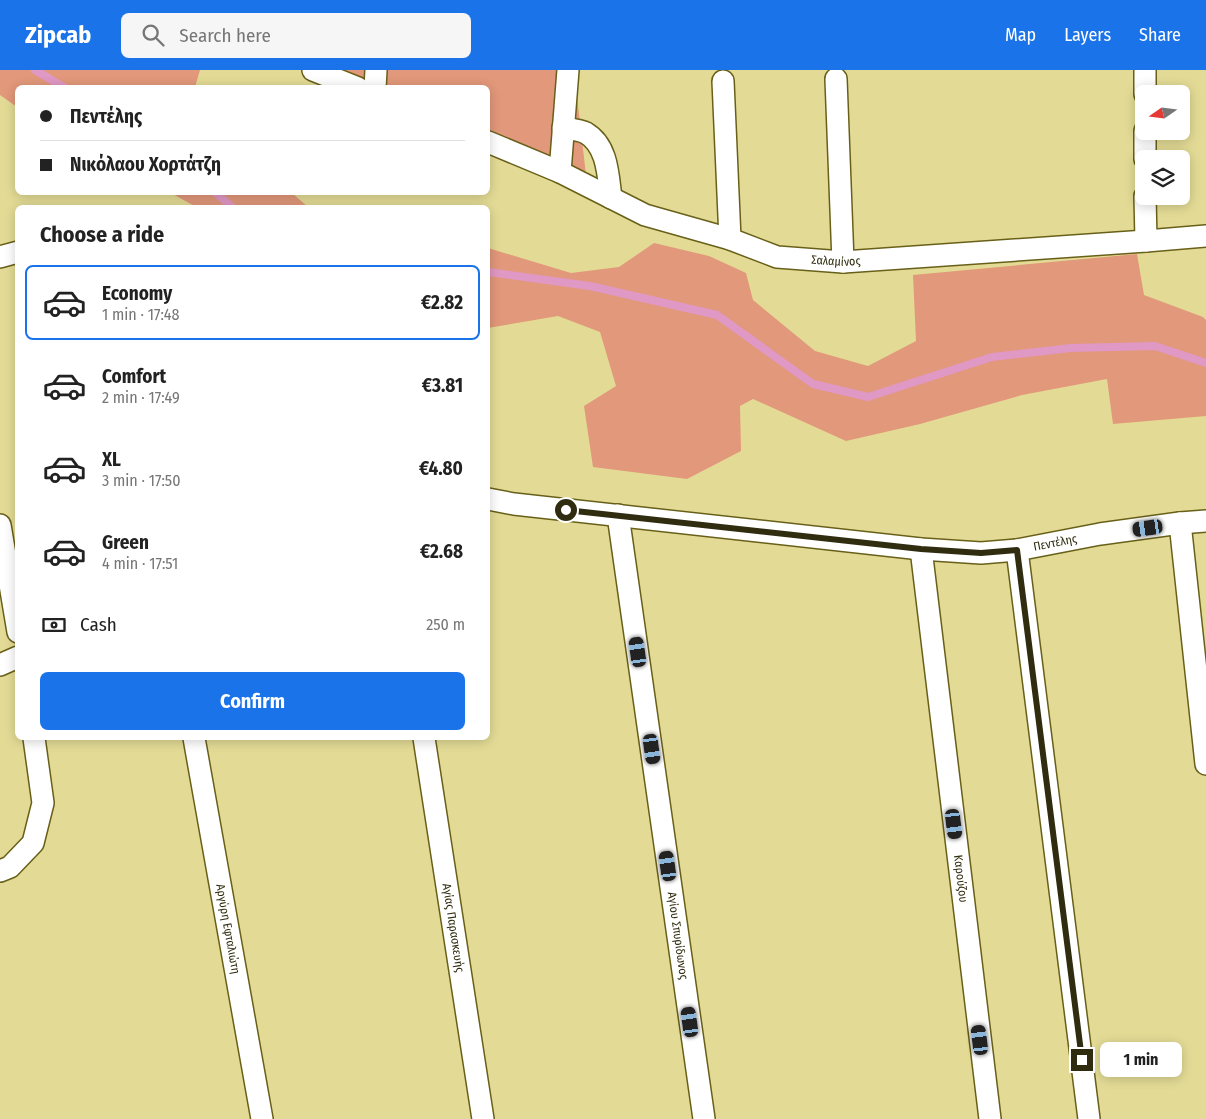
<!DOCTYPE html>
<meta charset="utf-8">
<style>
body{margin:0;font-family:"Fira Sans Condensed",sans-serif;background:#f6f6f6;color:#222;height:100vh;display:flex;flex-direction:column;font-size:19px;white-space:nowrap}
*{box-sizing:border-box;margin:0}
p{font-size:16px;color:#767676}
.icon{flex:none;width:28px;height:28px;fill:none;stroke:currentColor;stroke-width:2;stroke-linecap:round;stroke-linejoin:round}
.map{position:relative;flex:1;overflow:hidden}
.side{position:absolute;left:15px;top:135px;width:475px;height:535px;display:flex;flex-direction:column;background:#fff;border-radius:8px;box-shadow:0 2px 12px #0003}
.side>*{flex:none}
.hud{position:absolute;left:15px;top:15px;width:475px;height:110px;border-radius:8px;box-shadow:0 2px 12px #0003;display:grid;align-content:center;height:110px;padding:0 25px;background:#fff}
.needle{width:32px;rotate:256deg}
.tools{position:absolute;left:1135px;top:15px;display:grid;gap:10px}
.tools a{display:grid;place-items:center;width:55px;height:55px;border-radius:8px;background:#fff;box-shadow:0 2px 12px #0003;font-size:25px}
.end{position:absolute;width:22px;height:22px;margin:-11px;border:6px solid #2f2c0f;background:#fff;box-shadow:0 0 0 2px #fff}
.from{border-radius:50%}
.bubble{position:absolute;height:35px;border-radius:8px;background:#fff;box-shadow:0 2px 12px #0003;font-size:16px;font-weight:700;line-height:35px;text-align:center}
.car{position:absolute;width:15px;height:30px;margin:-15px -8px;border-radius:6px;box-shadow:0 0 4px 1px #0007;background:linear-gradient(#222 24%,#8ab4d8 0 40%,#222 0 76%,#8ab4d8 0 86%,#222 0)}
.hud b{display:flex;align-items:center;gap:18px;height:48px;font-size:19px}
.hud b+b{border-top:1px solid #e0e0e0}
.hud i{width:12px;height:12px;background:#222}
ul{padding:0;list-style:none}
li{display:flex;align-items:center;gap:15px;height:75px;margin:0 10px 8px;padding:0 15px;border:2px solid transparent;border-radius:8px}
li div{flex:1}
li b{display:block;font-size:19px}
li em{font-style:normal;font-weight:700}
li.on{border-color:#1a73e8}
li>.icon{width:45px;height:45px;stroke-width:1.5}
h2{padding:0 25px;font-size:22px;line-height:60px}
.pay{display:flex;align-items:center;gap:12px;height:55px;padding:0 25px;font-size:19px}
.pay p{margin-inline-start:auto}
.cta{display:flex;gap:10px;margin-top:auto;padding:10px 25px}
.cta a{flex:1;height:58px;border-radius:8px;background:#1a73e8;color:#fff;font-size:20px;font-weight:700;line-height:58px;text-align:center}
header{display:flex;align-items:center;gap:30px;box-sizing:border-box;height:70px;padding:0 25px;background:#1a73e8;color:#fff}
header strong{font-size:24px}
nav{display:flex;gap:28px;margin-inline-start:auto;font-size:18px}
.search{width:350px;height:45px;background:#f6f6f6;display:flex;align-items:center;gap:12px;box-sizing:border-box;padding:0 18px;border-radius:8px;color:#767676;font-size:19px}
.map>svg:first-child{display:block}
.green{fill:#e2987a}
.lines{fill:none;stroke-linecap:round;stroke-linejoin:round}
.stream{stroke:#e098c4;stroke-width:8}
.minor-casing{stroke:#686019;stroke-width:24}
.minor{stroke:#fff;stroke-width:21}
.route{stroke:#2f2c0f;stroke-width:6}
.labels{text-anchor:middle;stroke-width:5;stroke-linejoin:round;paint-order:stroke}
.street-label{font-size:12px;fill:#2f2c0f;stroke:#e3db95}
</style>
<header>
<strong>Zipcab</strong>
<div class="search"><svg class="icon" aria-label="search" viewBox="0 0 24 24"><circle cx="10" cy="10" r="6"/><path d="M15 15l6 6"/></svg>Search here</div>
<nav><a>Map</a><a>Layers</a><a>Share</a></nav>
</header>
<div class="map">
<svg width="1206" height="1049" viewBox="0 0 1206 1049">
<rect width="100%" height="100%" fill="#e3db95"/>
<!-- green -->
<path class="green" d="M0,0H200L195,17L18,18L17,37L0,25Z
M315,0H574L587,114L488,72V18L357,17Z
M171,123H292L308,137H196Z
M654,173L709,186L746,203L753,230L815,281L868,296L916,271L913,205L1137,184L1144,225L1203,247L1206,250V346L1113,354L1107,309L1022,325L920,354L846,371L753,329L740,336L741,381L687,409L593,397L584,336L616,316L600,262L558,246L488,258V178L571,203L619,197Z"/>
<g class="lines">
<!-- stream -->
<path class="stream" d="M35,0L65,18
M215,122L233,138
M488,202L590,216L717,245L813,314L868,327L992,287L1071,278L1155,276L1206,293"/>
<defs>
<g id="minor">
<path d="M313,0L358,18"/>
<path d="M1145,0V24"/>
<path d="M836,9L843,192"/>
<path d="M723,11L730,169"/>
<path d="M375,18L376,0"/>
<path d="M563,58C570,59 580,60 586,63C608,76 608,106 611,128"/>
<path d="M1145,61V89"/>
<path id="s1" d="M488,72L560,102L645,145L730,169L777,187L843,192L1146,171L1206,166"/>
<path d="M560,102L568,0"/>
<path d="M1145,126L1146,171"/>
<path d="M0,187L18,182"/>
<path id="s2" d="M488,429L514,434L921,479L981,483L1017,480L1100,464L1180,453L1206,451"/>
<path id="s3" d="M618,445L704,1049"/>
<path d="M1180,453L1206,694"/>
<path d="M0,455L18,562"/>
<path id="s4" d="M921,479L990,1049"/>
<path d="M1017,480L1089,1049"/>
<path d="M0,595L18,587"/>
<path id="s5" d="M194,668L262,1049"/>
<path id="s6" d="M424,668L483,1049"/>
<path d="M0,801L10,797L33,773L43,733L34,668"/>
</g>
</defs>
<!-- minor casing -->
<use href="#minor" class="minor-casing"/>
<!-- minor -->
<use href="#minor" class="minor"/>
</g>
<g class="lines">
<!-- route -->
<path class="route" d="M566,440L921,479L981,483L1017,480L1082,990"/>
</g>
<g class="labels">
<!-- street labels -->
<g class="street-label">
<text dy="4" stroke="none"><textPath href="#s1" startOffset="371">Σαλαμίνος</textPath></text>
<text dy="4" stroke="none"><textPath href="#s2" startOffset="571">Πεντέλης</textPath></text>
<text dy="4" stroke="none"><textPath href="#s4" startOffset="332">Καρούζου</textPath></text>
<text dy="4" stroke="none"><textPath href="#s5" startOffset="194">Αργύρη Εφταλιώτη</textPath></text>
<text dy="4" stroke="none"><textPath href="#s6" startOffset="192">Αγίας Παρασκευής</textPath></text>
<text dy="4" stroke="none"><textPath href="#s3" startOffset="425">Αγίου Σπυρίδωνος</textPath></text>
</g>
</g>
</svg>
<div class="tools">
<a><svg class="needle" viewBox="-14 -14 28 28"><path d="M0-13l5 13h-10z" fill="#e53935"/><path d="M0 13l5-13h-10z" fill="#767676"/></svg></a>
<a><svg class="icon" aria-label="layers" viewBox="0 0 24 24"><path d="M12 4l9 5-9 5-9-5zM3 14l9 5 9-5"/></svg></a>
</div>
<i class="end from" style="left:566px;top:440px"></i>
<i class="end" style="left:1082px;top:990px"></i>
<div class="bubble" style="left:1100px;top:972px;width:82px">1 min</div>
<i class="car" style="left:1148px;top:458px;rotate:262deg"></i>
<i class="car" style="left:638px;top:582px;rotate:352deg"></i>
<i class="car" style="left:652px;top:679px;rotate:172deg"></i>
<i class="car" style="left:954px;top:754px;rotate:173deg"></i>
<i class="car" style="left:668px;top:796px;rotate:352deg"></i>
<i class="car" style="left:690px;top:952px;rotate:352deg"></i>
<i class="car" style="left:980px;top:970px;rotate:353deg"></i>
<div class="hud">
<b><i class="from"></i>Πεντέλης</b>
<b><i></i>Νικόλαου Χορτάτζη</b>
</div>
<section class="side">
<h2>Choose a ride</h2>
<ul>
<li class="on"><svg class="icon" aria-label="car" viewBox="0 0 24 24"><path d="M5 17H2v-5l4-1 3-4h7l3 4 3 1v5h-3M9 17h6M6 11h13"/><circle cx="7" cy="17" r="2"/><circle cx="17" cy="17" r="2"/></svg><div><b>Economy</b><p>1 min · 17:48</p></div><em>€2.82</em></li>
<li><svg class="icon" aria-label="car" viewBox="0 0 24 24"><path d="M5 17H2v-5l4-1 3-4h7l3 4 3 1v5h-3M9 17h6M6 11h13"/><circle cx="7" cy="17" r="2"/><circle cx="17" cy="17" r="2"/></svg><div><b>Comfort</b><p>2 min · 17:49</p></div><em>€3.81</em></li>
<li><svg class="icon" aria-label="car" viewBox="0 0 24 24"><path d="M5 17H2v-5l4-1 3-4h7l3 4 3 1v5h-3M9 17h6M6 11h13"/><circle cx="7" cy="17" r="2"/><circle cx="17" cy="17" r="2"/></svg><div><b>XL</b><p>3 min · 17:50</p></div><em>€4.80</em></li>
<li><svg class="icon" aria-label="car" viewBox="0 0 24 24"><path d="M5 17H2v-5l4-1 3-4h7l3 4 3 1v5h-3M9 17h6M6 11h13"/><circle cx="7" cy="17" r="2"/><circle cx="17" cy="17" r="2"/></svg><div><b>Green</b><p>4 min · 17:51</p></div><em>€2.68</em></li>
</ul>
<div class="pay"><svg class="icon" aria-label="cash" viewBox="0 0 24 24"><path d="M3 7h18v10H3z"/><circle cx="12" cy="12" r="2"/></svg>Cash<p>250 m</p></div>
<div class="cta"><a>Confirm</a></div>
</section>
</div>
